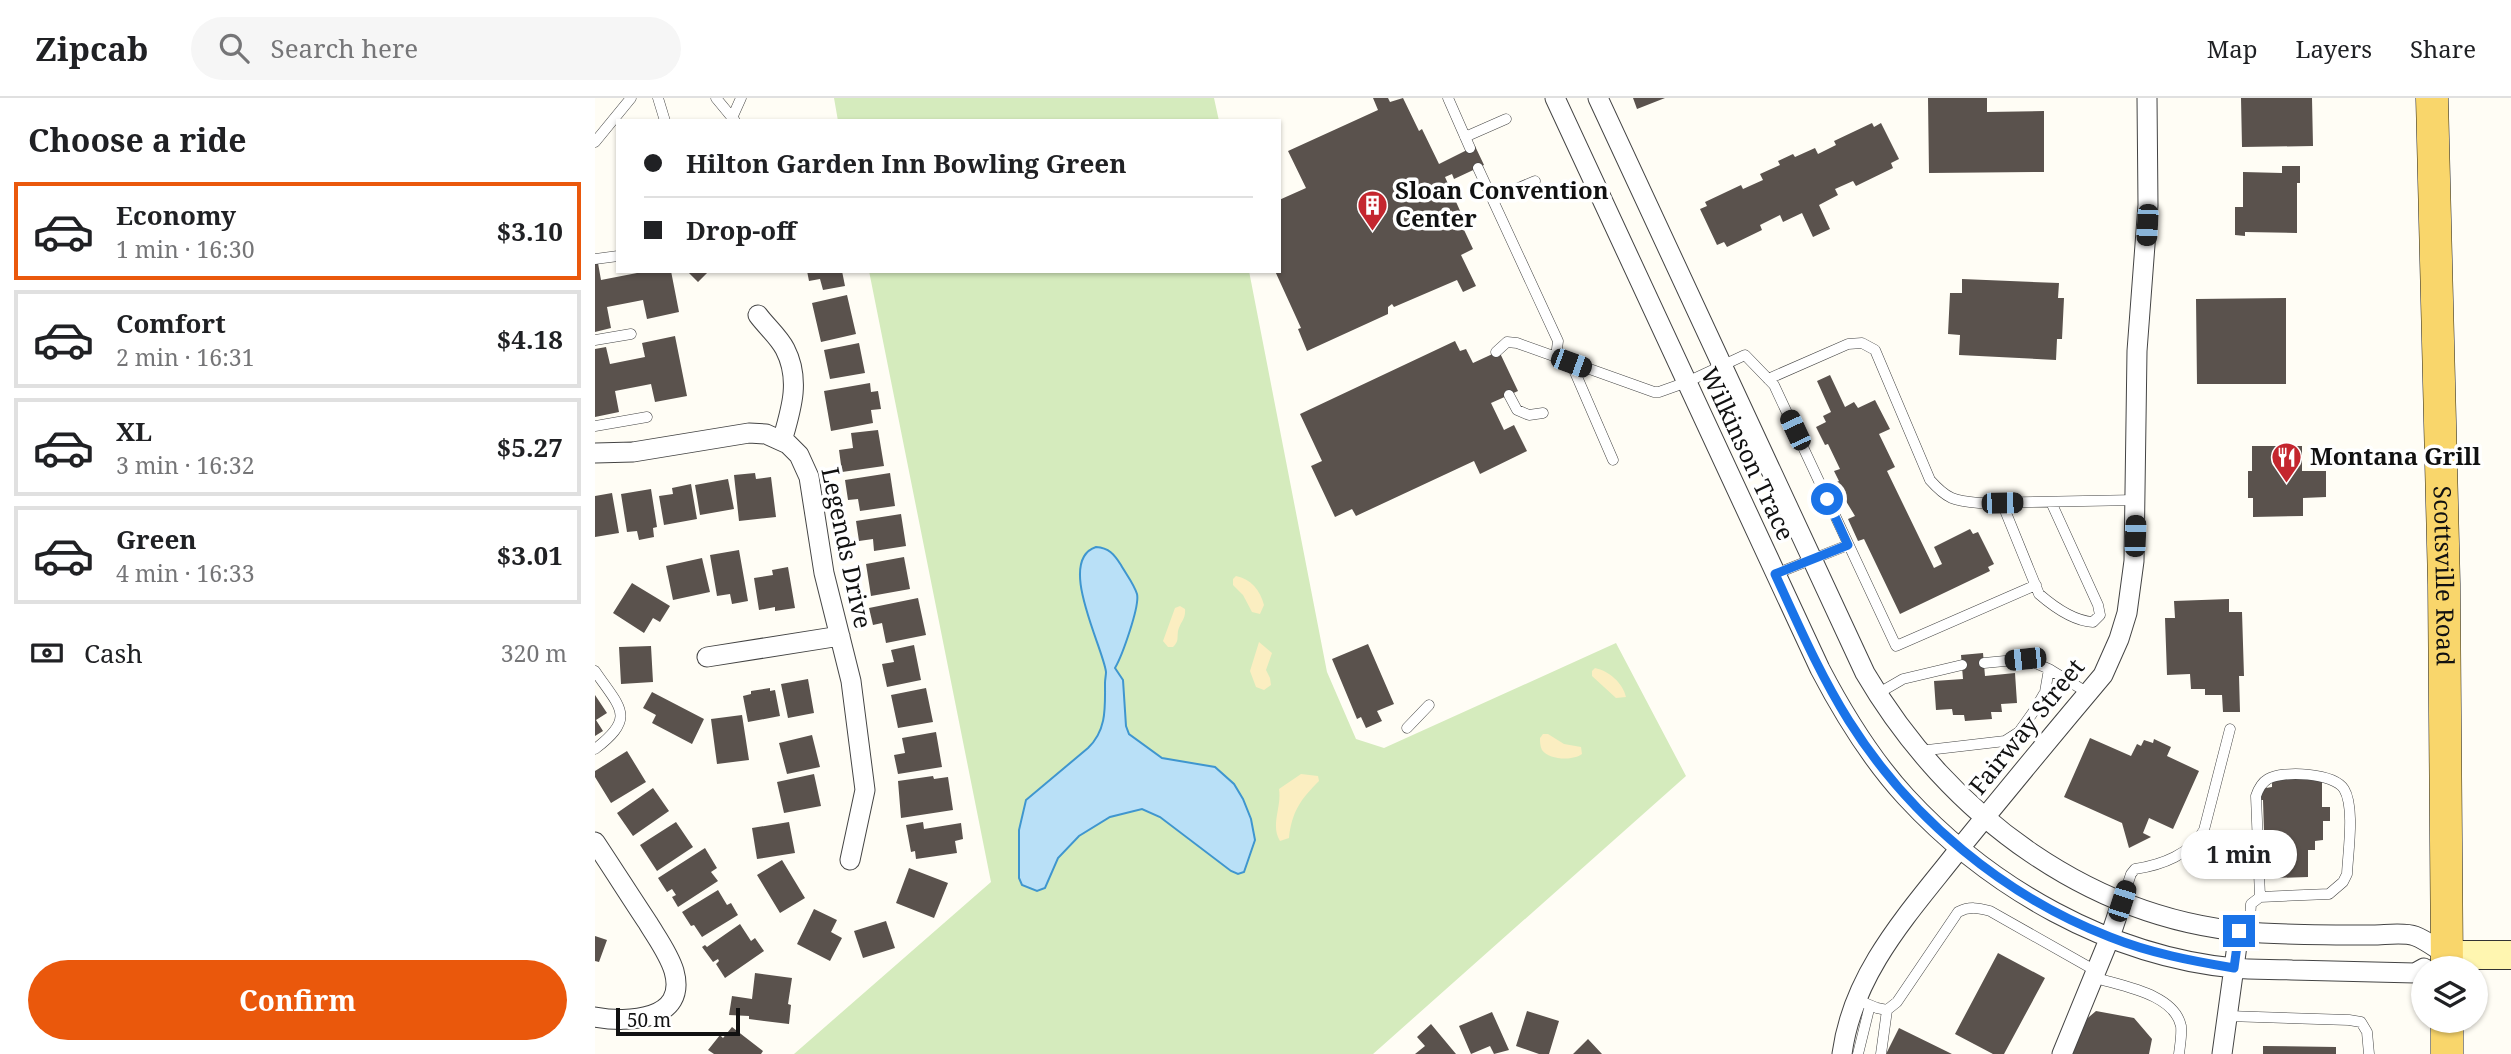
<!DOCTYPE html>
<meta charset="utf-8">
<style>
body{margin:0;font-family:"Noto Serif",serif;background:#f6f6f6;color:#202124;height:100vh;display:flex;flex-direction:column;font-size:26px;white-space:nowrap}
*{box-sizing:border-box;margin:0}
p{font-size:23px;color:#757577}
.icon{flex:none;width:38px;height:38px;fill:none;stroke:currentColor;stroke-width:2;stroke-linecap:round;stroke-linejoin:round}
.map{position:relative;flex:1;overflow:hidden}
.sheet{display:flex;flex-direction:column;background:#fff;width:595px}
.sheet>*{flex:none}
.banner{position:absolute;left:21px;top:21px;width:665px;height:154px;border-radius:0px;box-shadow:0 2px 5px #0004;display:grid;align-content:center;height:154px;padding:0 28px;background:#fff}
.buttons{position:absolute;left:1816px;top:858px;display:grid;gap:14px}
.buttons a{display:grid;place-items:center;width:77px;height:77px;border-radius:50%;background:#fff;box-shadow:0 2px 5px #0004;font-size:35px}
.scale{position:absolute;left:21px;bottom:18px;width:124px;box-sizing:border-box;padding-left:7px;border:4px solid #111;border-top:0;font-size:19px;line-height:24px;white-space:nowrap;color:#111;-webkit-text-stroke:5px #fff;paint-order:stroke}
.end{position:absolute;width:32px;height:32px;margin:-16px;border:9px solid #1a73e8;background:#fff;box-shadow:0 0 0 4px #fff}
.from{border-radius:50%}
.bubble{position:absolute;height:49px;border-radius:24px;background:#fff;box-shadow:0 2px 5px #0004;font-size:23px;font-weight:700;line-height:49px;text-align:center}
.car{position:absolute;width:21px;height:42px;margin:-21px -10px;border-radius:9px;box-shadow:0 0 5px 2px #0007;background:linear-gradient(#222 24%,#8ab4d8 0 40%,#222 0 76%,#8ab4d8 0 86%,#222 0)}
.banner b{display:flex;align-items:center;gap:24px;height:66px;font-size:26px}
.banner b+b{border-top:2px solid #e0e0e0}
.banner i{width:18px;height:18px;background:#202124}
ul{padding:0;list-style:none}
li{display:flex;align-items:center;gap:21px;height:98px;margin:0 14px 10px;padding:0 14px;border:4px solid #e0e0e0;border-radius:0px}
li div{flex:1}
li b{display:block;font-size:26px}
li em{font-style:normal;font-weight:700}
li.selected{border-color:#ea580c}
li>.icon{width:63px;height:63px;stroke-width:1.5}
h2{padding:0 28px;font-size:32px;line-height:84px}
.pay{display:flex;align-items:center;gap:18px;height:77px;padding:0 28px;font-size:26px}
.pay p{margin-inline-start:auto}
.action{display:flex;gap:14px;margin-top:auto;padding:14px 28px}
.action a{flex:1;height:80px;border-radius:42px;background:#ea580c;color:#fff;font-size:28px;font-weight:700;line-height:80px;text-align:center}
header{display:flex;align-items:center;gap:42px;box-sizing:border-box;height:98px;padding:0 35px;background:#fff;border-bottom:2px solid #e0e0e0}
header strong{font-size:33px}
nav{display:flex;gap:38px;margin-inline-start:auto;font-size:24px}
.search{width:490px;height:63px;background:#f6f6f6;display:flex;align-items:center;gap:18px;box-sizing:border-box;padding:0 24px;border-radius:38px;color:#757577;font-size:26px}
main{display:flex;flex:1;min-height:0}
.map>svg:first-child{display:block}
.green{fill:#d5ebbd}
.sand{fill:#fbeec1}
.water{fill:#b9e0f7;stroke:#3f96cf;stroke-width:2}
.building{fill:#5a524d}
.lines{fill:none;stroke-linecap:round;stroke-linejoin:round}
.lane-casing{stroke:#444;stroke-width:11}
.street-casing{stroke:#444;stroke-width:21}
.secondary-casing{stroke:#333;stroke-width:30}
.primary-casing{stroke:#222;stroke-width:33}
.lane{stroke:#fff;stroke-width:10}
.street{stroke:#fff;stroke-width:19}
.secondary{stroke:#fff6b0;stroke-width:28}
.primary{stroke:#f9d66b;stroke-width:32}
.route{stroke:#1a73e8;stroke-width:9}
.labels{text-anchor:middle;stroke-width:7;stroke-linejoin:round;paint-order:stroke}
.poi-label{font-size:24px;font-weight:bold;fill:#111;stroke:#fff;text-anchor:start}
.street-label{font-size:24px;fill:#111;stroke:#fff}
</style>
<header>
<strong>Zipcab</strong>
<div class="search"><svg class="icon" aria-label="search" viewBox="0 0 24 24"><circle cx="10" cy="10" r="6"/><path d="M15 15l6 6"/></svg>Search here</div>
<nav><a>Map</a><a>Layers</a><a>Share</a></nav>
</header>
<main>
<section class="sheet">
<h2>Choose a ride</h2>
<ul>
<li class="selected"><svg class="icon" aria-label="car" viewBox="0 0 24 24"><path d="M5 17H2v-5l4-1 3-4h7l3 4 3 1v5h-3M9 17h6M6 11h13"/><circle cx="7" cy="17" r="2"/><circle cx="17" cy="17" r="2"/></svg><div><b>Economy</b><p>1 min · 16:30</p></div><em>$3.10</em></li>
<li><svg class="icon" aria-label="car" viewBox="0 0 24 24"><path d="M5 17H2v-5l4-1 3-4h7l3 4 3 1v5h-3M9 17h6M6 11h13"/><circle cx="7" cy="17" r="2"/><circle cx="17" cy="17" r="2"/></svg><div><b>Comfort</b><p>2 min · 16:31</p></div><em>$4.18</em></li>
<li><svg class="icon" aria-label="car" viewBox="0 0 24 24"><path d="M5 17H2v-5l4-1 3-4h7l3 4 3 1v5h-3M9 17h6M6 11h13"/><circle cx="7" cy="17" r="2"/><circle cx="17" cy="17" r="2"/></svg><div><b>XL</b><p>3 min · 16:32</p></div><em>$5.27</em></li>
<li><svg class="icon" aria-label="car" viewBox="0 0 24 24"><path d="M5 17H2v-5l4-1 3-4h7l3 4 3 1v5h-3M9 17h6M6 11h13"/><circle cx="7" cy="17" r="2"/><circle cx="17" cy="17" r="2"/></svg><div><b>Green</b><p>4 min · 16:33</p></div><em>$3.01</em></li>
</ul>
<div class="pay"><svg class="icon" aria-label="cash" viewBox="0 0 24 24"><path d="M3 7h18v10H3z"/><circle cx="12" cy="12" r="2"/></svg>Cash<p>320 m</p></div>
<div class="action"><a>Confirm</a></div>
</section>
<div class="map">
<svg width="1916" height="956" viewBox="0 0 1916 956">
<rect width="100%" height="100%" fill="#fffdf5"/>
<!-- green -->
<path class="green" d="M239,0H619L624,23H243Z
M274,173H654L732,574L761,641L789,650L1021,545L1091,678L778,956H199L396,784Z"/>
<!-- sand -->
<path class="sand" d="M641,478C656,481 665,492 669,507L665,516L657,514L648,497L638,487V481Z
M585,508L590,511C591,521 585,524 583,533C582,541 584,543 578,549H573L568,543L580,510Z
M664,544L677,555L671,572L675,580L676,587L669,592L661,589L655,573Z
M1000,570C1014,573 1028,585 1031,599L1021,600L997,578V573Z
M948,636H953L969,646L986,649L987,656C978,663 954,662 947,652C945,648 945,644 945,640Z
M706,676L723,678L724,683C706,701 697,713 694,740L685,743C675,727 687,709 684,691Z"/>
<!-- water -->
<path class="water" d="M501,449C514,450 519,456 526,467C531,476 539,486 542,496C545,508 527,558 520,570L528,582L531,628L534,636L567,660L620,669L639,686L648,701L656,721L660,742L649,774L643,776L636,773L565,719L547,711L515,719L484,738L463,760L450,790L442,793L427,787L424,780V732L431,702L493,650C512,632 510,609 510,585C510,581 511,578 511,574C508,549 461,462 501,449Z"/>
<!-- building -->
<path class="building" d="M778,0H793L795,4L808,0L824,33L827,31L844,66L880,48L889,67L859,81L857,76L850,79L866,115L862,117L878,151L866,157L881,188L868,194L862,182L799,209L797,206L793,209V216L712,253L703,231L706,230L680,173H684V102L711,90L693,53L783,12Z
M1038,0H1070L1042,11Z
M1333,0H1392V14L1449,13V74L1334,75Z
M1646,0H1717L1718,48L1647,49Z
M1277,25L1279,29L1286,25L1304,61L1296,65L1298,70L1261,88L1258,83L1240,91L1243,97L1224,107L1235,131L1218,139L1207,115L1188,124L1185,117L1165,127L1167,132L1132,149L1129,144L1122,147L1105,111L1112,108L1110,104L1146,87L1148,91L1168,82L1165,76L1185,67L1183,63L1198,56L1200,59L1220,50L1223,56L1241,47L1239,43Z
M1687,68H1705V85H1702V135L1650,134V138L1640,137V109H1648V74L1687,75Z
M3,165L6,182L42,175V173H76L84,214L52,221L48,202L12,209L16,230L0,234V166Z
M92,173H114L103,184Z
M212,173H247L250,188L228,192L225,181L214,183Z
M1367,181L1464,185L1463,200H1469L1467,241H1462L1461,262L1364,257L1365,237L1353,236L1355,195H1367Z
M252,197L261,236L226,244L217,205Z
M1691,200V286H1602L1601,201Z
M80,238L92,298L60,304L56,286L20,293L24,314L0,319V251L11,249L15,266L50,259L47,245Z
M860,243L865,253L871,251L878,265L904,253L923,293L896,305L909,332L919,327L932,353L885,376L879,363L761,418L757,411L740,419L716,368L727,363L705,316Z
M264,245L270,275L235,281L229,252Z
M1235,277L1250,309L1259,304L1263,310L1280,302L1295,331L1284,336L1300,369L1292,373L1339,470L1347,466L1339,449L1375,431L1378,436L1383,434L1399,466L1393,469L1395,473L1305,516L1269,441L1263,443L1253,421L1260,418L1240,385L1244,383L1239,373L1245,371L1233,346L1230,347L1221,329L1231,324L1228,318L1236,314L1222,283Z
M275,285L276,294L283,293L286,311L276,312L278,325L236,333L229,293Z
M283,332L289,368L247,374L244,352L258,350L256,335Z
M1657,348H1707V373H1731V399L1708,400V418L1658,419V400H1653V373H1657Z
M160,375L161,381L176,379L181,419L144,423L139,377Z
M295,375L300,408L265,413L263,401L253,402L250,382Z
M133,381L139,411L105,417L100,387Z
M96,386L102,421L69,427L64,398L78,396L77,390Z
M56,391L62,429L58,430L59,439L44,442L42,433L32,434L26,396Z
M17,395L24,435L0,439V398Z
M306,416L311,448L279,453L278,441L264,443L261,423Z
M144,452L153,503L137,506L135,496L122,498L115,457Z
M309,459L315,491L276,498L271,466Z
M107,460L115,494L78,502L71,468Z
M193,469L200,510L180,513V509L164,512L159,480L178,477L177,472Z
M37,485L75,508L65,524L58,520L49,535L18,515Z
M323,500L331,537L291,545L287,525L278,527L274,510Z
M1634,501V514H1647L1649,578H1644L1645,614H1628L1627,597H1610V591H1596L1595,576L1572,577L1570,520H1580L1579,503Z
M773,546L799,606L782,613L787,623L771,630L766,619L762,621L737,561Z
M319,547L326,582L292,589L287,566L299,564L296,552Z
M56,548L58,584L26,586L24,549Z
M1388,555L1390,578L1420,575L1422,605L1406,606L1407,614H1396L1397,621L1370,623L1369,617H1358L1357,611L1341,612L1339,583L1368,581L1366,557Z
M213,581L219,615L193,620L186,586Z
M175,590V593L180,592L185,618L153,624L148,598L156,596V593Z
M331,590L338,624L303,630L296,597Z
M57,594L109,621L97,646L57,625L61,617L48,610Z
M0,597L12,615L1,622L8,633L0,638Z
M147,617L154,662L122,666L116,621Z
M341,634L347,669L303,676L299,657L310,655L307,640Z
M217,637L225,669L192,676L184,645Z
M1495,640L1536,658L1542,646L1546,648L1549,642L1558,645L1559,641L1576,649L1572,658L1604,673L1578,731L1554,720L1548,735L1556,739L1534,750L1527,725L1469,699Z
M32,653L51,684L16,705L0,679V673Z
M219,676L226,708L189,715L182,684Z
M338,678L339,681L353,679L358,712L306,720L303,683Z
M1677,681H1727V709H1735V723H1728V742L1720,743V752H1713V779L1678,780L1677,734H1669L1668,702H1666L1665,691L1677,689Z
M58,690L74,713L38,738L22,715Z
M81,724L98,749L62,773L45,747Z
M194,724L200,755L162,761L157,730Z
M328,724L329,731L366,725L368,741L360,743L362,755L321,761L320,753L316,754L311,727Z
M110,750L122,770L116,774L123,783L83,809L77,799L81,797L77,791L72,794L63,780Z
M187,762L210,800L185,815L162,777Z
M314,770L353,785L339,820L301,805Z
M123,792L132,807L136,805L143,817L107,839L99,827L96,828L87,814Z
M219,811L242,822L236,834L247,840L235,863L202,846Z
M291,823L300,850L268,860L259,833Z
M145,826L156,843L160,840L169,853L130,880L121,866L124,863L123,861L118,864L107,849L110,847L112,849Z
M0,838L12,842L4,864L0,863Z
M1403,855L1450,880L1409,956H1398L1360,936Z
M160,875L197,880L193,906L196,907L194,926L154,921V918L134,917L137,898L157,901Z
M932,913L964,923L954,956H944L921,948Z
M1501,913L1539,920L1557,941L1554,956H1477L1481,930Z
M897,914L914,952L899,956L895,948L876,956L864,928Z
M836,926L861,956H820L830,948L822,939Z
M137,929L168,953L166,956H119L113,952L125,937L128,940Z
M1304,930L1357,956H1291Z
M993,941L1007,956H978Z
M1668,948L1741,949V956H1668Z"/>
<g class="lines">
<defs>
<path id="lane" d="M63,0L70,23
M121,0L140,23
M853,0L875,50
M137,20L146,0
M870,39L911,21
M0,44L36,0
M883,70L963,243L961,259
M898,101L940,83
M0,161L23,158
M0,242L36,236
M901,254L912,244L922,245L1059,294H1064L1092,284L1150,257L1179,287L1301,548L1441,487
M976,265L1018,362
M1173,281L1253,246L1267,245L1280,252L1335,382C1352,401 1359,403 1384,405L1541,402
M914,297L922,312L934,317L948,315
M0,328L52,319
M1407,405L1444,496C1459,509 1478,523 1498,524L1505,517L1503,507L1456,404
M1180,476L1253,447
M1389,565L1431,561L1454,571L1493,595
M0,573C25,610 42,619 0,651
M1282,596L1308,581L1367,567
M812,630L834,607
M1324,653L1410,643L1424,634L1439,613L1450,594L1454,571
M1527,803L1536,776L1540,771C1567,767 1596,756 1609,732L1635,631
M1654,834L1656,806L1665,799L1734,796L1748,784L1752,776C1753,754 1760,709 1749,691C1739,675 1688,672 1673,681C1666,685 1663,692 1661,698L1665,799
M1498,879C1525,888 1579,895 1586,928C1587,937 1585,947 1584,956
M1260,901L1282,910L1292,912L1302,904L1363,814C1375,808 1383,810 1395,813L1501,873
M1632,918L1754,922L1766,924L1772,934L1774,956
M1263,956L1275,907
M1286,956L1292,912"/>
<path id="street" d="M960,0L1225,571C1249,617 1276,661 1311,699C1395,790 1514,858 1639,870C1658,872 1678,871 1697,872C1738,873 1779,874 1820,875L1829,870
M1003,0L1270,575C1353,717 1498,826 1667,835C1704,837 1741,837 1778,837C1790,837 1809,834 1820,838C1831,842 1842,851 1852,857L1846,861
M163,217C171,228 184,239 190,251C206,282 196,312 187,343
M0,355L38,354L154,335L171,336L193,346L204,357L214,379L229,475L256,583L270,692L255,762
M112,559L245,538
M0,744C18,771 35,798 53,825C62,840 74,856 79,873C93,923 32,925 0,919
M1247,956C1258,873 1316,813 1365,750C1412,692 1460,634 1508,577L1524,541L1532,515L1539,463L1542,253L1553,107L1552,0
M1467,956L1515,839L1527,803
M1627,956L1644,833"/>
<path id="secondary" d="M1852,857H1916"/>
<g id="primary">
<path id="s1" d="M1837,0L1849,486L1852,870"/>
<path d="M1852,922V956"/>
</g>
</defs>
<!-- lane casing -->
<use href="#lane" class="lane-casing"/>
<!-- street casing -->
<use href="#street" class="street-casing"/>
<!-- secondary casing -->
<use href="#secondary" class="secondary-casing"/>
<!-- primary casing -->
<use href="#primary" class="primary-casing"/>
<!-- lane -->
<use href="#lane" class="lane"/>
<!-- street -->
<use href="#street" class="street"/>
<!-- secondary -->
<use href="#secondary" class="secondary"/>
<!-- primary -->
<use href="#primary" class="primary"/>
</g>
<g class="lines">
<!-- route -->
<path class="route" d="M1232,401L1253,447L1180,476C1203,526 1225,577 1254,623C1315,720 1409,798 1515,839C1555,855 1597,863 1639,870L1644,833"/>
</g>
<!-- icons -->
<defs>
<symbol id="building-pin" viewBox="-11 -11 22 30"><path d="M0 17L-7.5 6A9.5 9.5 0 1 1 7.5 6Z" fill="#c4262e" stroke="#fff"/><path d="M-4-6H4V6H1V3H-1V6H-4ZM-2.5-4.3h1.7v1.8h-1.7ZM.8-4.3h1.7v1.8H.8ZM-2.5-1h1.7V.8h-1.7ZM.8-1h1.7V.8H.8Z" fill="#fff"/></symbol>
<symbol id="restaurant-pin" viewBox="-11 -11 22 30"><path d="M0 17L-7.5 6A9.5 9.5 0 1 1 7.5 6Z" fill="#c4262e" stroke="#fff"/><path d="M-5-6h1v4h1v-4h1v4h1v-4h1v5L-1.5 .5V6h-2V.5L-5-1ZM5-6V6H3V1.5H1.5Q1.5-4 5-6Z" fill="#fff"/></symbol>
</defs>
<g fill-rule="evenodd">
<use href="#building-pin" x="760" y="90" width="35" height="47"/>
<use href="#restaurant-pin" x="1674" y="342" width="35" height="47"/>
</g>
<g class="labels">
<!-- poi labels -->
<g class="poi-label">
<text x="800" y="101">Sloan Convention<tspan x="800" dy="28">Center</tspan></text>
<text x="1715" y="367">Montana Grill</text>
</g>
<!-- street labels -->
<g class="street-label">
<text transform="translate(1152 356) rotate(65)" y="8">Wilkinson Trace</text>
<text transform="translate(251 450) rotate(78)" y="8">Legends Drive</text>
<text dy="8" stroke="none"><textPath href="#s1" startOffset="478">Scottsville Road</textPath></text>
<text transform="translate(1432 629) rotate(-51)" y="8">Fairway Street</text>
</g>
</g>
</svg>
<div class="buttons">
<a><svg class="icon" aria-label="layers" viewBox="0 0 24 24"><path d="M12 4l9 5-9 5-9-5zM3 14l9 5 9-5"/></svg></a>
</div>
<div class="scale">50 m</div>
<i class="end from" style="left:1232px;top:401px"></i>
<i class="end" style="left:1644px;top:833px"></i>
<div class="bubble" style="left:1586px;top:732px;width:116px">1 min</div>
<i class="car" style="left:1552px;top:127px;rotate:183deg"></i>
<i class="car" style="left:976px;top:265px;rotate:110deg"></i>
<i class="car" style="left:1200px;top:332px;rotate:335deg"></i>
<i class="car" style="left:1407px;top:405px;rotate:89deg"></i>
<i class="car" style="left:1540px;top:438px;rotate:2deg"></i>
<i class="car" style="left:1430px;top:561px;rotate:264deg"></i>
<i class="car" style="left:1527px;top:803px;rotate:18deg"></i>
<div class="banner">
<b><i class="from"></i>Hilton Garden Inn Bowling Green</b>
<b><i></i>Drop-off</b>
</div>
</div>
</main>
